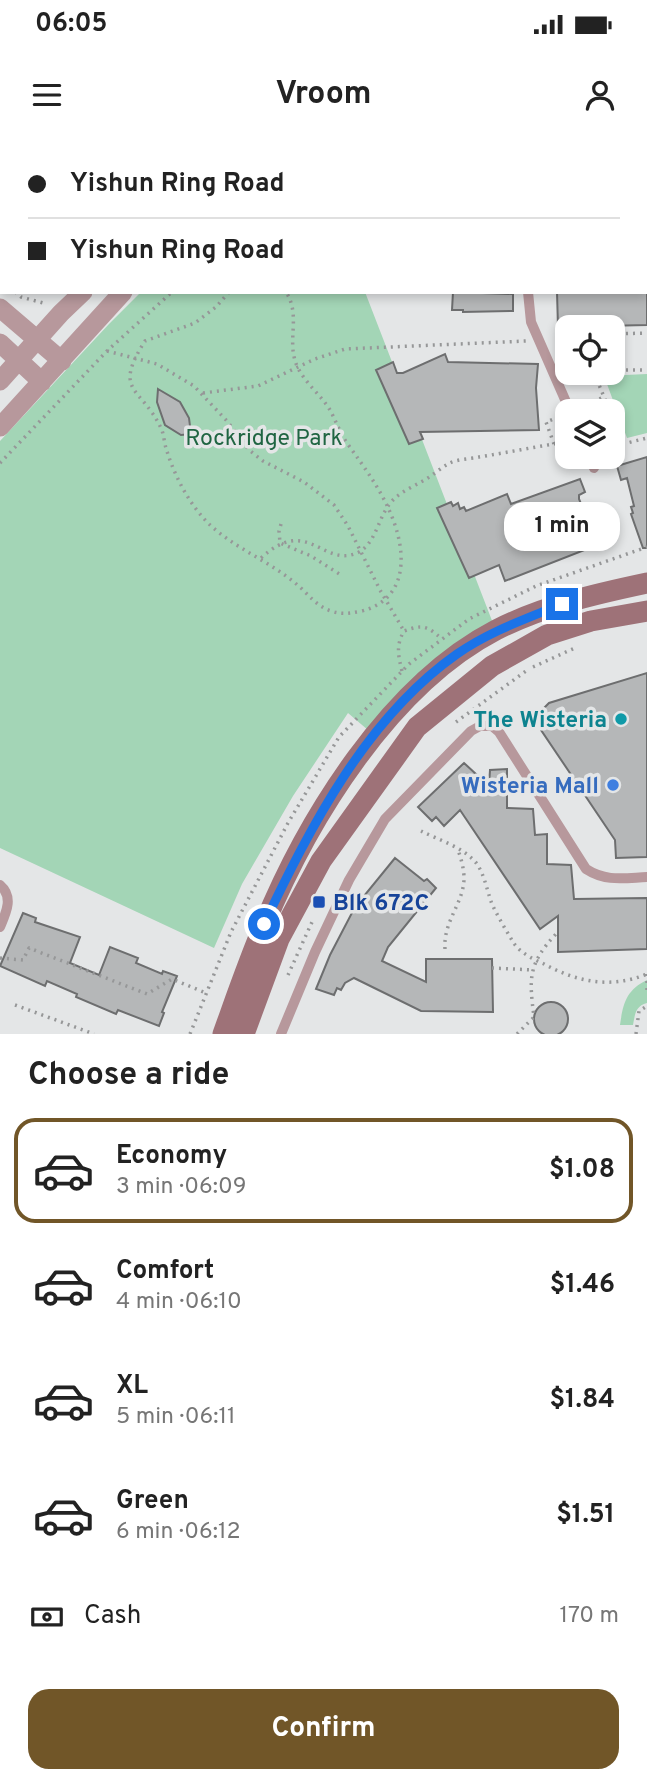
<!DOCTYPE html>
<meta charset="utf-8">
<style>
body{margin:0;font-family:Overpass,sans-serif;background:#f6f6f6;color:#222;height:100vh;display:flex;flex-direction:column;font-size:26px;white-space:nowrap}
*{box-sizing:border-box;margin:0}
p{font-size:23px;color:#767676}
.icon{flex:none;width:38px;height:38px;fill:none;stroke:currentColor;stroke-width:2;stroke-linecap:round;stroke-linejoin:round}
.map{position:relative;height:894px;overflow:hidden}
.sheet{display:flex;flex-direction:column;background:#fff;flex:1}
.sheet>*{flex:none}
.banner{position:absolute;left:0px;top:0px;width:648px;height:154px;box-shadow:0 4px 10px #0003;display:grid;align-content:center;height:154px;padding:0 28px;background:#fff}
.buttons{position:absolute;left:555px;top:175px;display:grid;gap:14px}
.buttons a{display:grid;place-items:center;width:70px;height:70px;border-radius:14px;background:#fff;box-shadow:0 4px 10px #0003;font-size:35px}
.end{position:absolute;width:32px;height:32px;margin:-16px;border:9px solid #1a73e8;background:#fff;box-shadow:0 0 0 4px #fff}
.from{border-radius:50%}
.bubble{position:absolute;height:49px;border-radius:21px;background:#fff;box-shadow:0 4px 10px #0003;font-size:23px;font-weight:700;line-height:49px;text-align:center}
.banner b{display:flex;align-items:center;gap:24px;height:66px;font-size:26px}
.banner b+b{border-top:2px solid #e0e0e0}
.banner i{width:18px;height:18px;background:#222}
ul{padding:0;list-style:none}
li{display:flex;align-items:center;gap:21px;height:105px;margin:0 14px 10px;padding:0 14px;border:4px solid transparent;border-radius:21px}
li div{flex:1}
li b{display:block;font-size:26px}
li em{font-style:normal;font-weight:700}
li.selected{border-color:#715628}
li>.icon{width:63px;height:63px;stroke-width:1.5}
h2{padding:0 28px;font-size:32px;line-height:84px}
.pay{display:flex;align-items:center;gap:18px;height:77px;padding:0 28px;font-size:26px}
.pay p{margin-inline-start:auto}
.cta{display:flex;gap:14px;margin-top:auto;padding:14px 28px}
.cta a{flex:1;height:80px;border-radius:21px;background:#715628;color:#fff;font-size:28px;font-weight:700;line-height:80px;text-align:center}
.status{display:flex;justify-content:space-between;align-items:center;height:49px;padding:0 35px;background:#fff;direction:ltr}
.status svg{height:19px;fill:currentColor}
header{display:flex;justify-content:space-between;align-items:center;height:91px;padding:0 28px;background:#fff;font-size:32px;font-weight:700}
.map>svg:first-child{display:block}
.green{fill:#a3d5b6}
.building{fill:#b5b7b8;stroke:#6d6e6f;stroke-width:2}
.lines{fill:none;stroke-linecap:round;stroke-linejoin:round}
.path{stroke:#969798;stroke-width:3.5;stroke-dasharray:2 5;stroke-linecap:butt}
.service{stroke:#b7989c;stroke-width:10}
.minor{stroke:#b7989c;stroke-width:19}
.secondary{stroke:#9e7278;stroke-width:21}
.route{stroke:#1a73e8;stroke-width:9}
.culture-dot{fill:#0f9aa8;stroke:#e4e6e7;stroke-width:2.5}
.shop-dot{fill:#3f7fe0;stroke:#e4e6e7;stroke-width:2.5}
.transit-dot{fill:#1a4fb4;stroke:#e4e6e7;stroke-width:2.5}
.labels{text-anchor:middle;stroke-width:7;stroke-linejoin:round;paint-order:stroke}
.park-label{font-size:23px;fill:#1f6542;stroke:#e4e6e7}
.culture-label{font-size:23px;font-weight:bold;fill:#0d838f;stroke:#e4e6e7;text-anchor:end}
.shop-label{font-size:23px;font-weight:bold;fill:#366cbe;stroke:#e4e6e7;text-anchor:end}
.transit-label{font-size:23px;font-weight:bold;fill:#164399;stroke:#e4e6e7;text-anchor:start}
</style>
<div class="status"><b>06:05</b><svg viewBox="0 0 49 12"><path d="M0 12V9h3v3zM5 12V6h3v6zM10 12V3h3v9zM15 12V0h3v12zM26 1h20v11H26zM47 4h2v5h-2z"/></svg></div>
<header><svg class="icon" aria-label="menu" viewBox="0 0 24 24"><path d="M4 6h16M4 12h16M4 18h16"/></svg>Vroom<svg class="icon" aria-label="person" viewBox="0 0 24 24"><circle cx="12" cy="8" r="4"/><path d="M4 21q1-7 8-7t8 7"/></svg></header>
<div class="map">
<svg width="647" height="894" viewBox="0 0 647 894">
<rect width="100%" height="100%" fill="#e4e6e7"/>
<!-- green -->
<path class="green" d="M141,152H365L496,491L375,596L348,573L293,656L242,744L214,808L0,708V301L109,184Z
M647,234V293L627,298L604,236Z
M647,840V863C635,866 635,875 633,885H620C623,864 626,850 647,840Z"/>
<!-- building -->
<path class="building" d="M453,152L513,154V171L463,172V170H452Z
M557,152H647V185L558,187Z
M445,214L448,222L538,224L536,248L539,290L420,292L423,299L409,304L376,230L393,222L397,233H403Z
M158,249L180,262L189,278L191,294L181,295L165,285L157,262Z
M647,317V408H643L631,374L633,373L631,367L634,366L627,338L621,340L617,326Z
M580,339L585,352L579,355V359L591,388L595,386L597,391L600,390L605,402L505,441L499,425L469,438L437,368L451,362L453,366L458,363L460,369L464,367L466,371L507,354L511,364Z
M647,533V717L616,718L615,700L541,590L538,574L549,563Z
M464,623L489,646L490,630L507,629V668L533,669L535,695L547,694V724L571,725L574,759L647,758V809L558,812V776L540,789L460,670L444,686L436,677L432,681L418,667Z
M395,718L424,741L427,739L436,748L388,807L382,821L426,842V819H492L493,872L421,871L354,838L345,843L341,850L337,848L334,855L316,849L330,815L355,767Z
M23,773L36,778L35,782L80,797L70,823L99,835L110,807L138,818L136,823L162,834L163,831L177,836L162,872L164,873L159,886L118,870L116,874L76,857L77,854L47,841L45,846L0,826Z
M534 879a17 17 0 1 1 34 0a17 17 0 1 1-34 0Z"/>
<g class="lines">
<!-- path -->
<path class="path" d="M368,2L381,0
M646,59H647
M0,134L2,133
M0,139L2,140
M15,152L21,157L47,164
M229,152L216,167L195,183L145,201C112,253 141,246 161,288C164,294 164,302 166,308C174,335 188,362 207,382C234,409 273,422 302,449C311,458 319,467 331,471C342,475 351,473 362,471C404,460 407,421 395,385C384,353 366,330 347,303C340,293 336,281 330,270C321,255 306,244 298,228C285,202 302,177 286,152
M612,194L647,193
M107,211L157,224L194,246L227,281L249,310L263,321L304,342L334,365L348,386L380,450L404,491
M612,230H647
M594,233L610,271
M203,253L258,246L315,219L345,209L526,201
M580,267L604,257
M612,278L623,304L647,298
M0,323L107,211L172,152
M281,384L279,391L280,403L311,416L341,435
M261,418C309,374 323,430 359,412C378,401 378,374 394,359C401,352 412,347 421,342C431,337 439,329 448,324C456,319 470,319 479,317C504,313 529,308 554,304L546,282L559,277
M533,527L577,507
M402,531C398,515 396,505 404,491C423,484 427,486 442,499
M456,582L526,531
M421,691C439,700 465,708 477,724C485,736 487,751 492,764C498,777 506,790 513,802C520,813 533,819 544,824C577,842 611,849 647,834
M445,809C443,781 464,763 464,738C464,729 461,718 458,710
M0,818L23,820L29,808L147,854L172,839L206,853
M492,828L534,830
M647,834V853
M288,835L312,782
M15,865L94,894
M190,894L231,792L288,683L339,597L409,524L469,479L536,446L647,407
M517,894L534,877C529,838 528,824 556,794
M636,894L639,871L647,866"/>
<!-- service -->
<path class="service" d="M251,0L252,2
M536,0V2
M91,2L93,0
M0,71L2,70
M646,77H647
M528,152L531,182L570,271
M590,317L594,328
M0,745C14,757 6,773 0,787
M281,894L315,812L349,740L385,679L471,591L480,586H492L499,592L586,729C606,742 624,738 647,737"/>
<!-- minor -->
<path class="minor" d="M646,8H647
M646,33H647
M0,168L62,221
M0,203L42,242
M0,241L61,173L83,152
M0,287L123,152"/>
<!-- secondary -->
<path class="secondary" d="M223,894C236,858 249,820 264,785C308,678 390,545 496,490C543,466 595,454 647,443
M244,894L279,799L321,721L417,587L492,526L547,495L591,481L647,471"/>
</g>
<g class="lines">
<!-- route -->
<path class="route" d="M264,784C311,686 366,578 457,514C490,491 526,479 562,464"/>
</g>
<!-- markers -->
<circle class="culture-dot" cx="621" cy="579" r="7"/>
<circle class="shop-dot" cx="613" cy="645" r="7"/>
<rect class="transit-dot" x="312" y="755" width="14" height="14" rx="3.5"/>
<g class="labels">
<!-- park labels -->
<g class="park-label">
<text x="264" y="305">Rockridge Park</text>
</g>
<!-- culture labels -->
<g class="culture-label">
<text x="607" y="587">The Wisteria</text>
</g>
<!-- shop labels -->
<g class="shop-label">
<text x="599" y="653">Wisteria Mall</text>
</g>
<!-- transit labels -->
<g class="transit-label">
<text x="333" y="770">Blk 672C</text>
</g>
</g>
</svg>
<div class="buttons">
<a><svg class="icon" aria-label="locate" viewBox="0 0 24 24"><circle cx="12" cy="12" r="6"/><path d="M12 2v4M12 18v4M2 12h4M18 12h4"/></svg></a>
<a><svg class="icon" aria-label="layers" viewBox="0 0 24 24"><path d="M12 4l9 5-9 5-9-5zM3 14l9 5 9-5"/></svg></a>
</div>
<i class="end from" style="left:264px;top:784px"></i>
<i class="end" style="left:562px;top:464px"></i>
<div class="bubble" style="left:504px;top:362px;width:116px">1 min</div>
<div class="banner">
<b><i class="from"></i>Yishun Ring Road</b>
<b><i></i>Yishun Ring Road</b>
</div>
</div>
<section class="sheet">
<h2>Choose a ride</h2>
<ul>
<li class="selected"><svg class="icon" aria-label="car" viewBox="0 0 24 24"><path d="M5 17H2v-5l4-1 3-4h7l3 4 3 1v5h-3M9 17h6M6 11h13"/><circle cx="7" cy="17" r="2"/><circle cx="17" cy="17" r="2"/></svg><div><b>Economy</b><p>3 min · 06:09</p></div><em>$1.08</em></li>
<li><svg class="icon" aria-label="car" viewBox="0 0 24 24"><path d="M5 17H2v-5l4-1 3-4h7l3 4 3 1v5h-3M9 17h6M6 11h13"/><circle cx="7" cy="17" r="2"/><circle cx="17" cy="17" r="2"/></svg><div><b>Comfort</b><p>4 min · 06:10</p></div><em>$1.46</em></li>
<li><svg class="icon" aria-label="car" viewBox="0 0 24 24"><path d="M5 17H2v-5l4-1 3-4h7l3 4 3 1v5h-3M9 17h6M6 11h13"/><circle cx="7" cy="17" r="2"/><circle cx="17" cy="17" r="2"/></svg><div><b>XL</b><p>5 min · 06:11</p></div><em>$1.84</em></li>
<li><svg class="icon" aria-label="car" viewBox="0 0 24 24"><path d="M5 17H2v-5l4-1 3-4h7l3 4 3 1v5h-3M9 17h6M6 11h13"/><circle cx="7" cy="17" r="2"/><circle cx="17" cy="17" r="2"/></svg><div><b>Green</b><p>6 min · 06:12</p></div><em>$1.51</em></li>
</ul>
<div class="pay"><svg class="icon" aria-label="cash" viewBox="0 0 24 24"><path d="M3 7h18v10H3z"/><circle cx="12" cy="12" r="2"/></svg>Cash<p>170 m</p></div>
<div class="cta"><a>Confirm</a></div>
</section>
